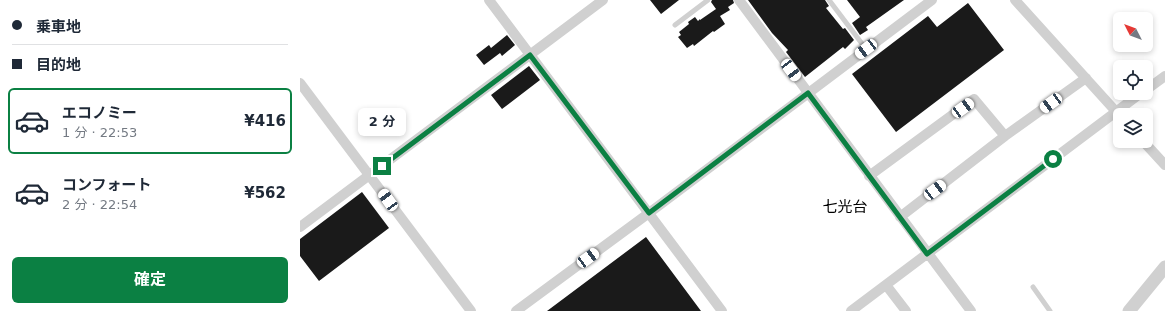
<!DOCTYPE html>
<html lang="ja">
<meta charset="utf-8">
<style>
body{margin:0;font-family:"DejaVu Sans","Noto Sans JP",sans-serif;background:#f6f6f7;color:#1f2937;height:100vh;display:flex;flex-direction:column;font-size:15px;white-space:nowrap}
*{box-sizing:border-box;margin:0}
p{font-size:13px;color:#747a83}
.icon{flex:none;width:22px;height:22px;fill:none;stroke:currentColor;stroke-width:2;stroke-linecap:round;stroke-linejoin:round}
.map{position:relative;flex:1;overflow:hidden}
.details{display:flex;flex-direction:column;background:#fff;width:300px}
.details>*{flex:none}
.top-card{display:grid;align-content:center;height:88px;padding:0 12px;background:#fff}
.needle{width:26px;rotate:312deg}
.tools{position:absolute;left:813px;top:12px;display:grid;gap:8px}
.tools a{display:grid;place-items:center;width:40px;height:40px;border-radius:6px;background:#fff;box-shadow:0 2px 6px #0003;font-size:20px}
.end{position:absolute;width:18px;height:18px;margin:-9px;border:5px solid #0b8043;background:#fff;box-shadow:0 0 0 2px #fff}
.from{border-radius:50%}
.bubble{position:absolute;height:28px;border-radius:6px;background:#fff;box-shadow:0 2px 6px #0003;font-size:13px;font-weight:700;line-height:28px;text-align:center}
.car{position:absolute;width:12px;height:24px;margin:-12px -6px;border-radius:5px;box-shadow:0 0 3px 1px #0007;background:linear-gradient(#fff 24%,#345 0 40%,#fff 0 76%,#345 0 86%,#fff 0)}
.top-card b{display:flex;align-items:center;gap:14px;height:38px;font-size:15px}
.top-card b+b{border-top:1px solid #e0e1e3}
.top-card i{width:10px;height:10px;background:#1f2937}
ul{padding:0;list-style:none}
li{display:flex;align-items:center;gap:12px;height:66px;margin:0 8px 6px;padding:0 4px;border:2px solid transparent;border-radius:6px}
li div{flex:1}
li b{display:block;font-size:15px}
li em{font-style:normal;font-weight:700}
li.active{border-color:#0b8043}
li>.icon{width:36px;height:36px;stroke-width:1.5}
.cta{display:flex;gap:8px;margin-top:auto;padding:8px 12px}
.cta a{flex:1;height:46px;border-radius:6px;background:#0b8043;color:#fff;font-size:16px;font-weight:700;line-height:46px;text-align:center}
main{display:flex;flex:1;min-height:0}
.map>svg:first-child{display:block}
.building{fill:#1a1a1a}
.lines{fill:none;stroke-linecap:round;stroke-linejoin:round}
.service{stroke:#d0d0d0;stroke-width:5}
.minor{stroke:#d0d0d0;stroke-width:10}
.tertiary{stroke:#d0d0d0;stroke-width:13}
.route{stroke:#0b8043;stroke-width:5}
.labels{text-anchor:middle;stroke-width:4;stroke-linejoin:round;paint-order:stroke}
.quarter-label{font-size:15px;fill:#000;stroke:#fff}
</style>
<main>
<section class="details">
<div class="top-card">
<b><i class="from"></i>乗車地</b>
<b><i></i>目的地</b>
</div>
<ul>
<li class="active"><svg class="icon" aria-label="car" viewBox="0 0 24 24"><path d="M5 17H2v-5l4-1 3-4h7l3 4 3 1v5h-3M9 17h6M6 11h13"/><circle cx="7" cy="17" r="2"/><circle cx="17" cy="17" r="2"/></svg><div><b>エコノミー</b><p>1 分 · 22:53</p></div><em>¥416</em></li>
<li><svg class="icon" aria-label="car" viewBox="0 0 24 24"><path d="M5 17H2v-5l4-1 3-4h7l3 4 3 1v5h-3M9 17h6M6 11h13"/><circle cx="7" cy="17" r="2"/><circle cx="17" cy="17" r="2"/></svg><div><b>コンフォート</b><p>2 分 · 22:54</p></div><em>¥562</em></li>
</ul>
<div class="cta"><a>確定</a></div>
</section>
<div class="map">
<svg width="865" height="311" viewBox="0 0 865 311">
<rect width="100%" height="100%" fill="#fff"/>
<!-- building -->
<path class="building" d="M350,0H379L361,14Z
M412,0H433L434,3L428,7L430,10L420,16L425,24L414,32L413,31L394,46L393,44L387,48L378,37L381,35L379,32L389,24L388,22L395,17L398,21L400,19V20L416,9L411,2Z
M448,0H525L529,6L526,8L543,29L545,28L554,40L545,49L543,47L505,77L486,52L488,50L472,33Z
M547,0H604L566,27L568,30L560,35L552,23L560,17Z
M668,3L704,50L596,132L552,74L628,16L637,27Z
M207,35L215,45L202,56L200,53L184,65L176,55L189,45L191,48Z
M229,66L240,80L202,109L191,95Z
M62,192L89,228L19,281L0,256V239Z
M346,237L401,311H247Z"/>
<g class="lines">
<!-- service -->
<path class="service" d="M529,0L566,49
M375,25L408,0
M733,287L750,311"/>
<!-- minor -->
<path class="minor" d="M189,0L422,311
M439,0L671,311
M715,0L820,116
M0,83L171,311
M846,90L865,76
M843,141L865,165
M569,176L674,99L705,136
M600,217L705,136L786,78
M0,227L303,0
M586,285L606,311
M216,311L349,213L632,0
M551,311L841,93"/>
<!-- tertiary -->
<path class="tertiary" d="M829,311L865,267"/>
</g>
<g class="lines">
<!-- route -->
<path class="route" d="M82,166L230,55L349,213L508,93L627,254L753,159"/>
</g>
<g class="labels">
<!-- quarter labels -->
<g class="quarter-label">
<text x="545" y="212">七光台</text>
</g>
</g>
</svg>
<div class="tools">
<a><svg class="needle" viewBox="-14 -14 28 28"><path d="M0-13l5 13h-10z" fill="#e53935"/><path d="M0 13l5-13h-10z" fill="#747a83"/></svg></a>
<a><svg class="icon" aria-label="locate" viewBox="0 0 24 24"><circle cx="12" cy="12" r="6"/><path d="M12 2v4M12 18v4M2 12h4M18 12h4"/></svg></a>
<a><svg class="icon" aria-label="layers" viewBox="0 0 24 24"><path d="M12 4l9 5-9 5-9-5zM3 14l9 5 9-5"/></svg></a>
</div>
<i class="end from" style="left:753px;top:159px"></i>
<i class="end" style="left:82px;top:166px"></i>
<div class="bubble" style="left:58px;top:108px;width:48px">2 分</div>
<i class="car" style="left:566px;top:49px;rotate:233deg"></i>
<i class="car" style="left:491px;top:70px;rotate:143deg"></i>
<i class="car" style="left:751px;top:103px;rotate:234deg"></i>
<i class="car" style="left:663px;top:108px;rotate:54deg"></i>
<i class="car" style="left:635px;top:190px;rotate:53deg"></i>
<i class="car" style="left:88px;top:200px;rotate:324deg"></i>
<i class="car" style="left:288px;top:258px;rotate:54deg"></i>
</div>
</main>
